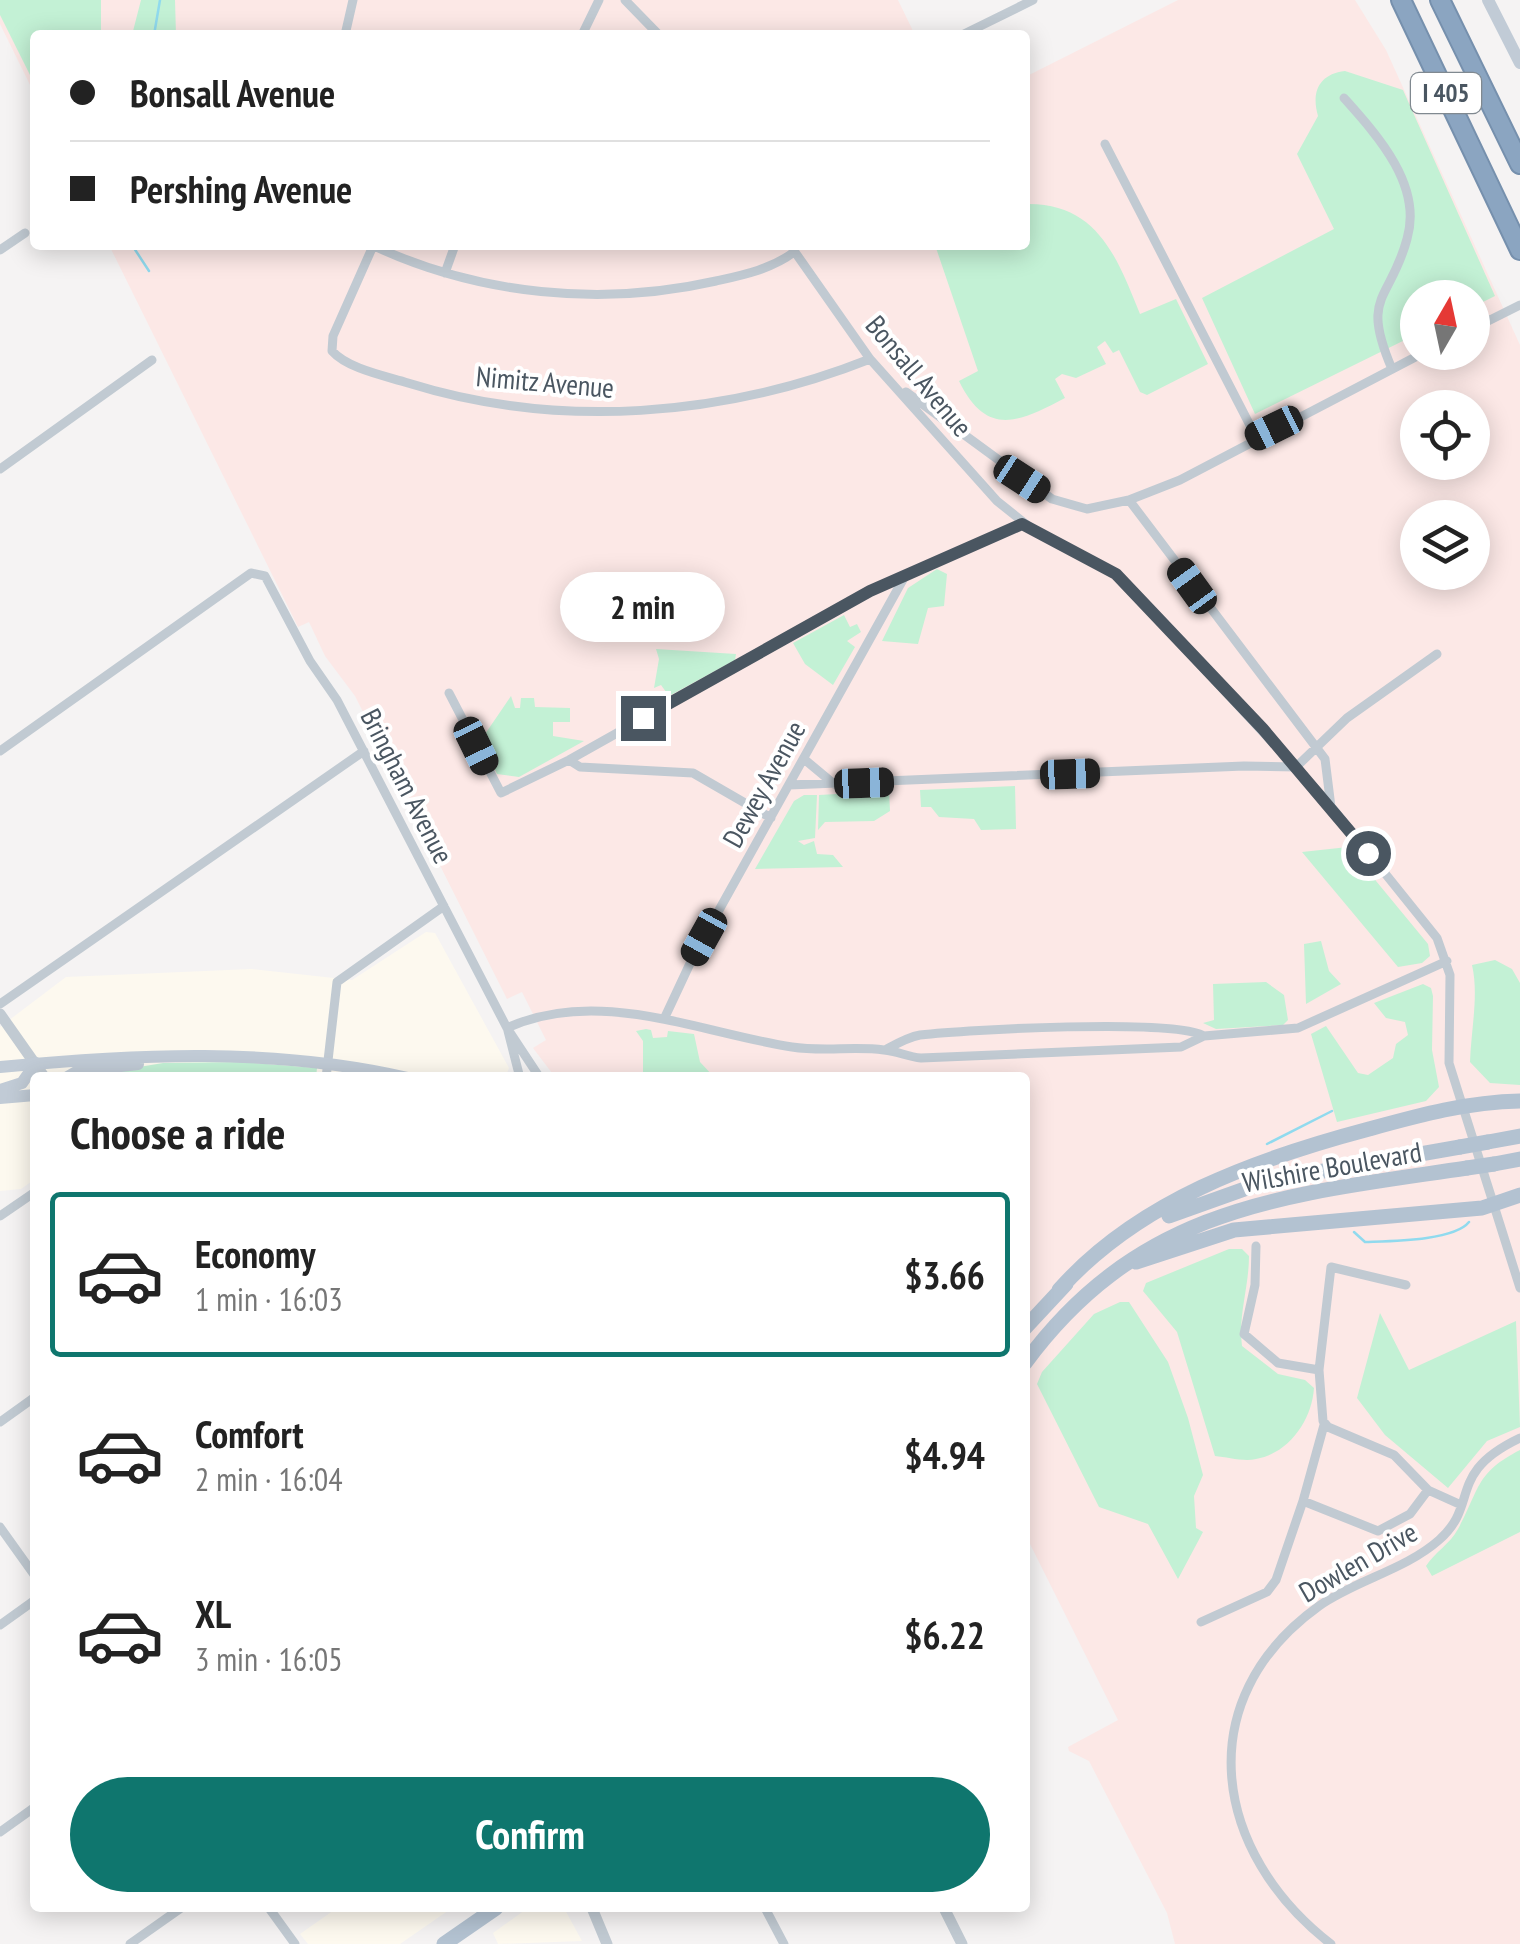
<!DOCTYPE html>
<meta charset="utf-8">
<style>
body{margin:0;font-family:"PT Sans Narrow",sans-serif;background:#f6f6f6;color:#222;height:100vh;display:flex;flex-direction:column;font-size:38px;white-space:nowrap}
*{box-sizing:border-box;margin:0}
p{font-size:32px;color:#767676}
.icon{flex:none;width:55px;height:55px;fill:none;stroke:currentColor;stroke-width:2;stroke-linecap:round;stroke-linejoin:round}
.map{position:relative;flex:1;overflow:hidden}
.sheet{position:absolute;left:30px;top:1072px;width:1000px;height:840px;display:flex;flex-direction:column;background:#fff;border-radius:10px;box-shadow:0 5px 25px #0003}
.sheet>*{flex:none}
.hud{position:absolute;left:30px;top:30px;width:1000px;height:220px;border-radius:10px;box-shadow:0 5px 25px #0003;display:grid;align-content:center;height:220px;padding:0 40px;background:#fff}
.needle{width:65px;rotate:9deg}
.tools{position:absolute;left:1400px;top:280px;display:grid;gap:20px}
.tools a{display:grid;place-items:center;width:90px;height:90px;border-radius:50%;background:#fff;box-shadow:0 5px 25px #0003;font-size:50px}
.end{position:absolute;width:45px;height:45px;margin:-22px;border:12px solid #4a5661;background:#fff;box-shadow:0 0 0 5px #fff}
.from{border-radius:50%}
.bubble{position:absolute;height:70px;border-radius:35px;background:#fff;box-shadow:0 5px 25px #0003;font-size:32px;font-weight:700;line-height:70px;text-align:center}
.car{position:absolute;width:30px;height:60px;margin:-30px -15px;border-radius:12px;box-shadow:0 0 8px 2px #0007;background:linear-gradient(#222 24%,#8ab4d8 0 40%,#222 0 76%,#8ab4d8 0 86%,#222 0)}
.hud b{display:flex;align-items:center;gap:35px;height:95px;font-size:38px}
.hud b+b{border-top:2px solid #e0e0e0}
.hud i{width:25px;height:25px;background:#222}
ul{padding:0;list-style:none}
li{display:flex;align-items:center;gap:30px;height:165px;margin:0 20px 15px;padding:0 20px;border:5px solid transparent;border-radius:10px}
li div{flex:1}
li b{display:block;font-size:38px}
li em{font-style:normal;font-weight:700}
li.on{border-color:#0f766e}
li>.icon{width:90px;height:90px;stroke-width:1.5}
h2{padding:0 40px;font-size:45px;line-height:120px}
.primary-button{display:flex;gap:20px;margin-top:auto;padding:20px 40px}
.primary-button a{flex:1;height:115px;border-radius:60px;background:#0f766e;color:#fff;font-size:40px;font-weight:700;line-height:115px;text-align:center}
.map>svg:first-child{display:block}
.commercial{fill:#fdf9ef}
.medical{fill:#fce8e6;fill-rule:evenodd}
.green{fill:#c3f1d5}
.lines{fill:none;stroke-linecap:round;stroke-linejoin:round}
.stream{stroke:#90daee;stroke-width:2.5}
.motorway-casing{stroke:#7690ad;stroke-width:22}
.minor{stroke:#c1cad2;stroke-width:9}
.tertiary{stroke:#c1cad2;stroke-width:11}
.secondary{stroke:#c1cbd6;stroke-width:12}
.primary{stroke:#b3c2d1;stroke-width:15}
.motorway{stroke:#8ba5c1;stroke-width:18}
.primary-bridge{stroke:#b3c2d1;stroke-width:15}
.route{stroke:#4a5661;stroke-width:12}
.labels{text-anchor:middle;stroke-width:8;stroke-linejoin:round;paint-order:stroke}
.shield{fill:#fff;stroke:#808990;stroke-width:2.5}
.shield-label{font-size:25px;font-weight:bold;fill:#4a5661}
.street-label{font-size:28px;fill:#4a5661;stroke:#fff}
</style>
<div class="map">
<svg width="1520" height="1944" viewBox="0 0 1520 1944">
<rect width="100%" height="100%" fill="#f5f3f3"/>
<!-- commercial -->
<path class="commercial" d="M426,932L435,933L509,1068L505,1078H35V1179L21,1189L0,1191V1027L66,977L251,969L352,980Z
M337,1908H452L400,1944H308L300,1934Z
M528,1908H564L582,1941L498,1944L493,1933Z"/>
<!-- medical -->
<path class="medical" d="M0,0H898L915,35H35V95L0,24Z
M1178,0H1355L1386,50L1520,345V1944H1175L1167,1913L1089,1761L1069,1751L1068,1747L1118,1720L1025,1534V1078L555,1077L533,1048L546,1040L522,992L507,999L355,696L325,656L309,622L298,627L109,245H1025V77ZM1418,298H1472V352H1418ZM1418,408H1472V462H1418ZM1418,518H1472V572H1418Z"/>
<!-- green -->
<path class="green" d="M0,0H101V35H35V85L0,15Z
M141,0H175L176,35H132Z
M1345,71L1403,90L1495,296L1473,307L1472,298H1418L1417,334L1255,414L1202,298L1334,229L1297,154L1318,116C1311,92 1319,74 1345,71Z
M1025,204C1097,202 1117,257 1140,314L1176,299L1208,364L1147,395L1140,392L1119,350L1113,353L1105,341L1097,347L1106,364L1076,378L1062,374L1055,379L1065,398C1019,422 987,438 959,381L978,371L935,245H1025Z
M937,569L947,574L944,606L928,608L918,644L882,641L908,588Z
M844,615L850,627L857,624L861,632L847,641L855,647L833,685L805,664L793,643Z
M656,649L736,654L735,660L669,696L661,685L654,688L659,659Z
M511,696L515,708H520L521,698H534L535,707L570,708V722H553V736L584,741L519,777L497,774L481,740Z
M1015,786L1016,829L981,830L974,819L939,817L931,807H921L920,790Z
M889,791L890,811L874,821L825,822L818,830L819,795Z
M804,795H817L815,838L798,841L804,845L814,841L817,854L833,855L843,867L755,869L794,801Z
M1348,847L1428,944L1430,956L1422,963L1398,967L1302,852Z
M1321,941L1329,971L1341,984L1306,1004L1304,944Z
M1495,960L1512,969L1520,983V1085L1490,1083L1470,1062C1471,1030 1479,995 1472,965Z
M1266,982L1284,995L1288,1020L1283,1025L1216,1029L1203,1023L1214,1020L1213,984Z
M1423,984L1431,988L1433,996L1432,1050L1439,1087L1426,1101L1337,1122L1311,1034L1326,1026L1358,1073L1368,1075L1393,1058L1396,1044L1408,1035L1405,1022L1386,1018L1374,1003Z
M646,1029L651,1030L653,1038L667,1037L668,1031L694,1034L700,1062L714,1077H643V1041L636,1031Z
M242,1062L317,1068L316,1078H73L163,1063Z
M1229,1249H1242L1249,1256C1249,1287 1238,1315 1242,1346L1278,1374L1305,1380L1314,1388C1312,1419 1290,1453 1256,1459C1244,1462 1227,1457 1215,1456L1177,1332L1143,1291L1146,1283Z
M1120,1302H1129L1168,1362L1188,1418L1203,1475L1194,1496L1196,1528L1203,1532L1178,1579L1148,1524L1099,1507L1037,1384L1042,1372L1094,1314Z
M1380,1313L1409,1370L1516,1321L1520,1427L1487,1441L1448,1488L1385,1435L1357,1398Z
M1520,1450V1532L1432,1576L1426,1566C1435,1552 1450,1544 1458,1529C1480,1489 1475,1473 1520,1450Z"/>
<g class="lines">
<!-- stream -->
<path class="stream" d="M154,35L160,0
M132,245L149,271
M1267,1144L1332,1111
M1304,1182L1307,1184
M1354,1232L1365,1242C1389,1241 1454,1241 1469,1222"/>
<defs>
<path id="motorway" d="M1401,0L1520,250
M1440,0L1520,164"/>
</defs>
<!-- motorway casing -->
<use href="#motorway" class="motorway-casing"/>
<!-- minor -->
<path class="minor" d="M625,0L659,35
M345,35L353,0
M582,35L599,0
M962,35L1033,0
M1344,98C1377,135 1423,185 1407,239C1390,302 1360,294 1392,369
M1105,144L1256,437
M372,245C478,295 602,307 716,281C743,275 772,269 794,252
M790,245L870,359L997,501L1037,533L1116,574L1326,800L1437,938L1450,975L1449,1063L1520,1288
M373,246L333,336L332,351C348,369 386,376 408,383C559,430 724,417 870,359
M0,250L25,233
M445,273L455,245
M1472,329L1520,305
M906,392L1052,499L1087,509L1129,500L1180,480L1425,352
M0,469L152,360
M1129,500L1325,759L1331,807
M449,693L501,793L569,760L870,591L1023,524
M0,751L251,573L265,576L310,661L337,700L507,1028L540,1078
M804,759L834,784
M569,760L580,767L693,773L771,818
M789,785L1244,766L1296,767L1347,718L1437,654
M0,1004L364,751
M665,1017L694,955L905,576
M507,1028C598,986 701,1033 792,1047C823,1052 854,1046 884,1050C897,1051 908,1057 921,1058L1181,1047L1204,1036L1298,1028L1447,961
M508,1031L520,1078
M885,1050C896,1044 908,1037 920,1035C965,1030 1174,1018 1204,1036
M326,1078L337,982L444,906
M0,1216L35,1192
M1256,1246L1255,1285L1244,1334L1278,1363L1319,1370
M1406,1285L1331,1267L1319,1370L1323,1421L1328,1427L1394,1455L1428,1490L1459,1504
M0,1422L35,1397
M1303,1501L1324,1425
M0,1527L35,1576
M1201,1622L1267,1592L1276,1580L1303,1501L1378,1531L1410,1514L1428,1490
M0,1625L35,1600
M0,1832L35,1807
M269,1908L295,1944
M765,1908L784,1944
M130,1944L181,1908
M1331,1944C1213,1853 1188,1700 1319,1606C1356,1580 1405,1570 1439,1540C1480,1504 1446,1473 1520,1438"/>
<!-- tertiary -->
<path class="tertiary" d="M0,1014L45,1078
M592,1908L607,1944
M944,1908L962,1944"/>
<!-- secondary -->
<path class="secondary" d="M1488,0L1520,63
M0,1067C136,1054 273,1047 408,1078
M66,1078L78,1071L138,1064
M0,1090L22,1083L36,1063
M0,1098L35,1095"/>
<!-- primary -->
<path class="primary" d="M1488,1142L1520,1136
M1494,1164L1520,1159
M1169,1216L1267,1181L1460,1147
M1136,1262L1234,1230L1482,1208L1520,1195
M1059,1290C1138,1201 1256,1159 1369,1129C1420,1115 1467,1102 1520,1101
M1025,1328L1066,1284
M1025,1363C1142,1204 1288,1195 1467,1168
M444,1944L496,1908"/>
<!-- motorway -->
<use href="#motorway" class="motorway"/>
<!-- primary-bridge -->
<path class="primary-bridge" d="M1460,1147L1488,1142
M1467,1168L1494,1164"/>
</g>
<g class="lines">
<!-- route -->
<path class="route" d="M643,718L870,591L1022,524L1116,574L1263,729L1368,853"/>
</g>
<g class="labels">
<!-- shield labels -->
<rect class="shield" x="1411" y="73" width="70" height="40" rx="8"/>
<g class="shield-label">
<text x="1446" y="102">I 405</text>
</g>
<!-- street labels -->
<g class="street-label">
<text transform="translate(919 376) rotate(50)" y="10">Bonsall Avenue</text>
<text transform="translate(545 382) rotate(5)" y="10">Nimitz Avenue</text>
<text transform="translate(764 784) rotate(-61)" y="10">Dewey Avenue</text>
<text transform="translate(407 786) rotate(63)" y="10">Bringham Avenue</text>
<text transform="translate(1332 1167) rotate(-10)" y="10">Wilshire Boulevard</text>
<text transform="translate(1358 1562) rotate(-30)" y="10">Dowlen Drive</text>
</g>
</g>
</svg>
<div class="tools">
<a><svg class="needle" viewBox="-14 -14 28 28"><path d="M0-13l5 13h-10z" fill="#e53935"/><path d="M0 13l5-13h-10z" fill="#767676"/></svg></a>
<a><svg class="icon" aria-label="locate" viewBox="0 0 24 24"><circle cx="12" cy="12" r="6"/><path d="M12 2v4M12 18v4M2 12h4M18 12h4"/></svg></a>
<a><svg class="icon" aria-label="layers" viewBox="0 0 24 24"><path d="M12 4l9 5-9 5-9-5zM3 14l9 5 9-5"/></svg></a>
</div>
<i class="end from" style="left:1368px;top:853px"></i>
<i class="end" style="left:643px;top:718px"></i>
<div class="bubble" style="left:560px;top:572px;width:165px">2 min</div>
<i class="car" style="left:1274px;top:428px;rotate:244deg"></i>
<i class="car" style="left:1022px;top:479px;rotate:123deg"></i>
<i class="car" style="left:1192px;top:586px;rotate:324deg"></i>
<i class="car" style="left:476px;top:746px;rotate:154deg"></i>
<i class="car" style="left:1070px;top:774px;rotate:88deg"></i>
<i class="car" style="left:864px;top:783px;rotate:88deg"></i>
<i class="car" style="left:704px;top:937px;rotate:209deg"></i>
<div class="hud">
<b><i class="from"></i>Bonsall Avenue</b>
<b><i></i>Pershing Avenue</b>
</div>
<section class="sheet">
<h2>Choose a ride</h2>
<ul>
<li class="on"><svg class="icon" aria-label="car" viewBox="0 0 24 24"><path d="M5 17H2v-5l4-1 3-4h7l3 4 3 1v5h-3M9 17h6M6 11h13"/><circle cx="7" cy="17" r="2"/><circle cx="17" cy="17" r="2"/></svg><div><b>Economy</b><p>1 min · 16:03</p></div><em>$3.66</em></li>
<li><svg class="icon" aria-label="car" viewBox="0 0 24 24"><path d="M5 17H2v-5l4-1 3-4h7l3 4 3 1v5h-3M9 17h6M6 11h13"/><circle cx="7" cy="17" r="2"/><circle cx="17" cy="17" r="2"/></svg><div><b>Comfort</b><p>2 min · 16:04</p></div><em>$4.94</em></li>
<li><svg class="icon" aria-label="car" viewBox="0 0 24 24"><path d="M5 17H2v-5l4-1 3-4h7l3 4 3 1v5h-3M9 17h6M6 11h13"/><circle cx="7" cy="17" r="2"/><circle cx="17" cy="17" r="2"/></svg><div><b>XL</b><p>3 min · 16:05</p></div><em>$6.22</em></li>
</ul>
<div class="primary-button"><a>Confirm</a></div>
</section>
</div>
